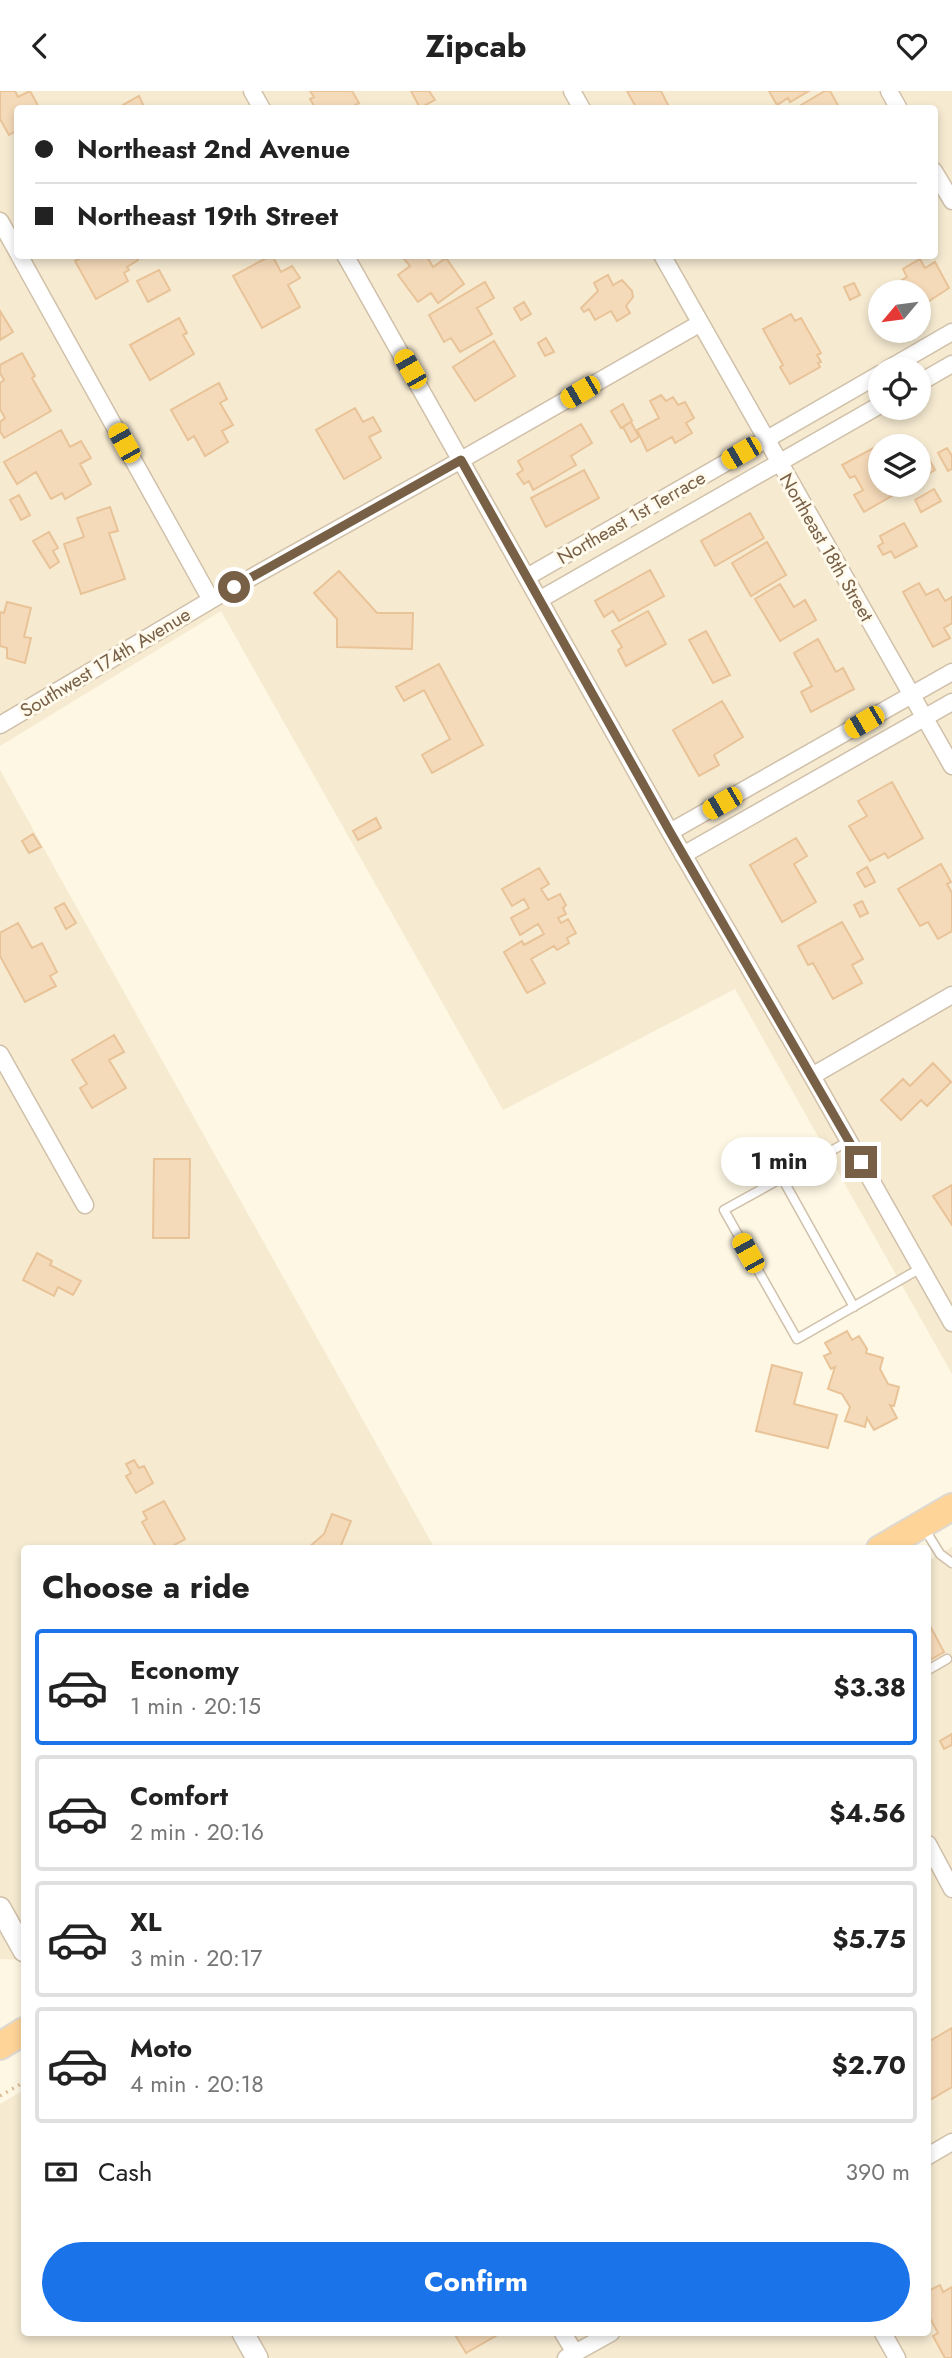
<!DOCTYPE html>
<meta charset="utf-8">
<style>
body{margin:0;font-family:Jost,sans-serif;background:#f2f2f2;color:#222;height:100vh;display:flex;flex-direction:column;font-size:26px;white-space:nowrap}
*{box-sizing:border-box;margin:0}
p{font-size:23px;color:#767676}
.icon{flex:none;width:38px;height:38px;fill:none;stroke:currentColor;stroke-width:2;stroke-linecap:round;stroke-linejoin:round}
.map{position:relative;flex:1;overflow:hidden}
.panel{position:absolute;left:21px;top:1454px;width:910px;height:791px;display:flex;flex-direction:column;background:#fff;border-radius:7px;box-shadow:0 4px 10px #0003}
.panel>*{flex:none}
.top-card{position:absolute;left:14px;top:14px;width:924px;height:154px;border-radius:7px;box-shadow:0 4px 10px #0003;display:grid;align-content:center;height:154px;padding:0 21px;background:#fff}
.needle{width:46px;rotate:241deg}
.buttons{position:absolute;left:868px;top:189px;display:grid;gap:14px}
.buttons a{display:grid;place-items:center;width:63px;height:63px;border-radius:50%;background:#fff;box-shadow:0 4px 10px #0003;font-size:35px}
.end{position:absolute;width:32px;height:32px;margin:-16px;border:9px solid #786047;background:#fff;box-shadow:0 0 0 4px #fff}
.from{border-radius:50%}
.bubble{position:absolute;height:49px;border-radius:24px;background:#fff;box-shadow:0 4px 10px #0003;font-size:23px;font-weight:700;line-height:49px;text-align:center}
.car{position:absolute;width:21px;height:42px;margin:-21px -10px;border-radius:9px;box-shadow:0 0 5px 2px #0007;background:linear-gradient(#f5c518 24%,#345 0 40%,#f5c518 0 76%,#345 0 86%,#f5c518 0)}
.top-card b{display:flex;align-items:center;gap:24px;height:66px;font-size:26px}
.top-card b+b{border-top:2px solid #e0e0e0}
.top-card i{width:18px;height:18px;background:#222}
ul{padding:0;list-style:none}
li{display:flex;align-items:center;gap:21px;height:116px;margin:0 14px 10px;padding:0 7px;border:4px solid #e0e0e0;border-radius:7px}
li div{flex:1}
li b{display:block;font-size:26px}
li em{font-style:normal;font-weight:700}
li.selected{border-color:#1a73e8}
li>.icon{width:63px;height:63px;stroke-width:1.5}
h2{padding:0 21px;font-size:32px;line-height:84px}
.pay{display:flex;align-items:center;gap:18px;height:77px;padding:0 21px;font-size:26px}
.pay p{margin-inline-start:auto}
.primary-button{display:flex;gap:14px;margin-top:auto;padding:14px 21px}
.primary-button a{flex:1;height:80px;border-radius:42px;background:#1a73e8;color:#fff;font-size:28px;font-weight:700;line-height:80px;text-align:center}
header{display:flex;justify-content:space-between;align-items:center;height:91px;padding:0 21px;background:#fff;font-size:32px;font-weight:700}
.map>svg:first-child{display:block}
.residential{fill:#f6ead1;fill-rule:evenodd}
.building{fill:#f5dab9;stroke:#e9c398;stroke-width:2}
.lines{fill:none;stroke-linecap:round;stroke-linejoin:round}
.service-casing{stroke:#d0c0a9;stroke-width:11}
.minor-casing{stroke:#d0c0a9;stroke-width:19}
.tertiary-casing{stroke:#d0c0a9;stroke-width:24}
.trunk-casing{stroke:#dfd9d3;stroke-width:30}
.path{stroke:#dabd9c;stroke-width:3.5;stroke-dasharray:2 5;stroke-linecap:butt}
.service{stroke:#fff;stroke-width:8}
.minor{stroke:#fff;stroke-width:16}
.tertiary{stroke:#fff;stroke-width:21}
.trunk{stroke:#fed498;stroke-width:26}
.route{stroke:#786047;stroke-width:9}
.labels{text-anchor:middle;stroke-width:6;stroke-linejoin:round;paint-order:stroke}
.street-label{font-size:19px;fill:#786047;stroke:#fffaeb}
</style>
<header><svg class="icon" aria-label="back" viewBox="0 0 24 24"><path d="M15 5l-7 7 7 7"/></svg>Zipcab<svg class="icon" aria-label="heart" viewBox="0 0 24 24"><path d="M12 20l-8-8c-3-5 5-10 8-4 3-6 11-1 8 4z"/></svg></header>
<div class="map">
<svg width="952" height="2267" viewBox="0 0 952 2267">
<rect width="100%" height="100%" fill="#fef7e3"/>
<!-- residential -->
<path class="residential" d="M0,0H952V1283L735,898L503,1019L221,520L0,655ZM18,18H934V164H18ZM880,201H919V240H880ZM880,278H919V317H880ZM880,355H919V394H880Z
M0,679L435,1458H24V1869L0,1868Z
M952,1456V2267H0V2013L24,1999V2242H928V1470Z"/>
<!-- building -->
<path class="building" d="M0,0H15L18,6L30,0L40,18H18V39L9,44L0,28Z
M310,0H352L359,12L348,18H316L310,8L314,6Z
M411,0H429L435,9L420,17Z
M627,0H661L670,18H637Z
M769,0H809L790,11L788,7L777,14Z
M825,0H830L839,16L794,18Z
M139,5L145,18H125L123,14Z
M77,164H136L138,169L127,176L129,179L124,182L128,190L96,208L75,170L79,168Z
M272,164L281,181L292,175L300,187L288,194L300,216L262,237L233,185Z
M409,164H426L433,176L446,167L464,193L438,212L431,202L418,211L398,184L410,175L404,168Z
M920,168L925,177L935,171L949,197L923,214H919V201H891L888,197L907,186L903,178Z
M159,179L170,199L148,211L137,190Z
M608,184L613,194L622,189L632,200L633,206L626,215L630,222L617,230L611,220L595,229L589,218L584,221L581,217L598,200L594,192Z
M485,191L494,207L477,217L492,243L460,261L451,247L444,251L429,224Z
M854,192L860,204L850,209L844,196Z
M524,211L531,223L521,229L514,217Z
M0,220L13,241L0,249Z
M791,223L795,230L801,227L821,262L817,264L821,271L818,272L820,276L790,293L780,276L783,274L763,238Z
M179,227L187,242L183,244L194,263L150,289L130,254Z
M546,247L554,261L545,265L538,252Z
M494,250L515,285L475,310L453,276Z
M22,262L35,285L32,287L51,320L4,347L0,340V331L5,327L0,318V292L4,289L0,282V274Z
M219,292L227,308L220,312L233,334L222,340L228,351L205,365L194,345L188,349L171,319Z
M661,304L666,310L673,306L678,314L685,311L694,327L686,332L692,342L675,352L672,346L647,360L637,339L659,327L650,310Z
M623,313L632,330L621,337L611,320Z
M355,317L363,331L373,326L381,340L369,346L381,367L344,388L316,339Z
M631,331L639,346L631,351L623,336Z
M581,333L592,352L571,365L576,374L533,399L529,390L524,393L517,383L523,379L518,370Z
M61,339L70,356L81,350L91,367L80,373L91,393L65,408L62,402L51,408L36,381L17,393L4,371Z
M877,355L880,361V394H899L902,399L864,421L854,404L863,399L855,385L850,387L842,374Z
M947,357L952,365V378L948,380L938,362Z
M929,368L935,379L925,385L922,383L919,374Z
M584,379L599,407L546,436L531,407Z
M934,398L941,410L921,421L915,409Z
M19,404L30,424L21,429L10,409Z
M110,416L118,440L109,442L125,488L81,503L64,453L84,446L77,427Z
M750,422L764,447L715,475L701,450Z
M904,432L917,455L895,467L891,460L883,464L878,455L883,452L880,445Z
M49,441L58,457L53,460L59,471L50,477L33,450Z
M767,451L786,484L751,505L732,472Z
M650,479L664,505L619,530L613,520L604,526L595,510Z
M339,480L377,522H413L412,558L337,556V528L314,502Z
M919,492L926,504L938,498L945,510L952,506V532L944,537L950,547L933,556L903,501Z
M780,493L794,516L805,509L816,529L780,550L755,508Z
M7,511L31,517L24,546L31,547L25,572L7,567V557L0,555V521L4,522Z
M648,520L666,553L626,575L618,559L622,556L612,540Z
M706,540L730,584L713,592L689,549Z
M818,548L836,581L843,577L854,598L811,621L801,601L812,595L794,562Z
M439,573L483,654L432,682L422,664L450,648L424,599L404,610L396,596Z
M722,610L743,646L714,664L719,674L699,685L673,639Z
M892,691L923,747L888,767L885,762L870,770L849,735L867,725L858,710Z
M376,727L381,737L358,749L353,740Z
M33,743L41,756L29,762L22,750Z
M796,747L807,765L794,773L816,811L782,831L750,774Z
M941,773L951,791L947,793L952,802V840L938,848L928,831L920,835L898,798Z
M867,776L875,791L865,796L857,782Z
M539,777L549,793L541,798L548,809L560,803L566,814L563,817L566,823L558,827L561,832L568,828L576,842L567,847L569,852L557,859L554,855L531,868L545,892L527,902L504,861L522,850L524,854L544,843L538,833L520,844L511,827L529,817L524,808L512,815L502,798Z
M862,810L868,822L860,826L854,814Z
M64,812L76,832L66,838L55,817Z
M842,831L863,868L852,874L862,892L833,908L813,872L808,874L798,855Z
M18,832L32,857L42,852L57,881L50,885L56,895L25,911L0,865V842Z
M114,944L124,961L109,969L126,997L92,1017L80,997L87,993L72,969Z
M933,972L951,991L927,1015L921,1009L901,1029L881,1009L903,988L910,995Z
M154,1068H190L189,1147H153Z
M952,1094V1134L933,1105Z
M37,1162L52,1170L50,1174L81,1190L73,1204L58,1196L54,1205L23,1189Z
M847,1240L852,1249L859,1245L867,1258L866,1262L883,1267L880,1278L888,1293L899,1296L894,1315L890,1314L897,1327L874,1339L867,1327L865,1336L845,1330L850,1316L842,1303L828,1298L835,1276L831,1278L824,1265L831,1262L825,1252Z
M772,1274L802,1282L794,1313L837,1324L828,1357L756,1340Z
M134,1369L139,1377L144,1375L153,1392L136,1402L126,1385L131,1382L126,1373Z
M164,1410L185,1448L167,1458H157L142,1431L147,1428L143,1421Z
M332,1423L351,1430L340,1457L307,1458L324,1443Z
M928,1531L944,1561L928,1570Z
M952,1643V1654L944,1658L940,1650Z
M952,1937V1996L928,2010V1951Z
M940,2194L943,2201L952,2196V2267H945L933,2245L938,2242L931,2229L928,2231V2200Z
M454,2242H501L466,2262Z"/>
<g class="lines">
<defs>
<path id="service" d="M849,1050L724,1119L797,1248L921,1177
M782,1087L854,1216
M924,1437L940,1463L952,1472
M928,1579L947,1568"/>
<path id="minor" d="M252,0L262,18
M572,0L582,18
M889,0L899,18
M934,80L952,110
M0,130L18,162
M19,164L211,509
M345,164L670,741L812,985L952,1232
M662,164L952,675
M888,278L952,241
M919,292L952,273
M527,486L880,283
M539,509L880,314
M0,634L211,509L461,369L699,233
M670,741L952,581
M683,764L952,611
M0,963L85,1114
M812,985L952,904
M928,1753L952,1798
M928,2065L952,2051
M563,2242L575,2262
M883,2242L897,2267
M566,2267L611,2242"/>
<path id="tertiary" d="M0,1817L24,1860
M243,2242L257,2267"/>
<path id="trunk" d="M880,1458L952,1416
M0,1955L24,1940"/>
</defs>
<!-- service casing -->
<use href="#service" class="service-casing"/>
<!-- minor casing -->
<use href="#minor" class="minor-casing"/>
<!-- tertiary casing -->
<use href="#tertiary" class="tertiary-casing"/>
<!-- trunk casing -->
<use href="#trunk" class="trunk-casing"/>
<!-- path -->
<path class="path" d="M0,2005L24,1991"/>
<!-- service -->
<use href="#service" class="service"/>
<!-- minor -->
<use href="#minor" class="minor"/>
<!-- tertiary -->
<use href="#tertiary" class="tertiary"/>
<!-- trunk -->
<use href="#trunk" class="trunk"/>
</g>
<g class="lines">
<!-- route -->
<path class="route" d="M234,496L461,369L670,741L861,1071"/>
</g>
<g class="labels">
<!-- street labels -->
<g class="street-label">
<text transform="translate(631 426) rotate(-30)" y="7">Northeast 1st Terrace</text>
<text transform="translate(827 456) rotate(60)" y="7">Northeast 18th Street</text>
<text transform="translate(105 571) rotate(-31)" y="7">Southwest 174th Avenue</text>
</g>
</g>
</svg>
<div class="buttons">
<a><svg class="needle" viewBox="-14 -14 28 28"><path d="M0-13l5 13h-10z" fill="#e53935"/><path d="M0 13l5-13h-10z" fill="#767676"/></svg></a>
<a><svg class="icon" aria-label="locate" viewBox="0 0 24 24"><circle cx="12" cy="12" r="6"/><path d="M12 2v4M12 18v4M2 12h4M18 12h4"/></svg></a>
<a><svg class="icon" aria-label="layers" viewBox="0 0 24 24"><path d="M12 4l9 5-9 5-9-5zM3 14l9 5 9-5"/></svg></a>
</div>
<i class="end from" style="left:234px;top:496px"></i>
<i class="end" style="left:861px;top:1071px"></i>
<div class="bubble" style="left:721px;top:1046px;width:116px">1 min</div>
<i class="car" style="left:410px;top:278px;rotate:330deg"></i>
<i class="car" style="left:580px;top:301px;rotate:240deg"></i>
<i class="car" style="left:124px;top:352px;rotate:331deg"></i>
<i class="car" style="left:741px;top:362px;rotate:240deg"></i>
<i class="car" style="left:864px;top:631px;rotate:240deg"></i>
<i class="car" style="left:722px;top:712px;rotate:240deg"></i>
<i class="car" style="left:748px;top:1162px;rotate:331deg"></i>
<div class="top-card">
<b><i class="from"></i>Northeast 2nd Avenue</b>
<b><i></i>Northeast 19th Street</b>
</div>
<section class="panel">
<h2>Choose a ride</h2>
<ul>
<li class="selected"><svg class="icon" aria-label="car" viewBox="0 0 24 24"><path d="M5 17H2v-5l4-1 3-4h7l3 4 3 1v5h-3M9 17h6M6 11h13"/><circle cx="7" cy="17" r="2"/><circle cx="17" cy="17" r="2"/></svg><div><b>Economy</b><p>1 min · 20:15</p></div><em>$3.38</em></li>
<li><svg class="icon" aria-label="car" viewBox="0 0 24 24"><path d="M5 17H2v-5l4-1 3-4h7l3 4 3 1v5h-3M9 17h6M6 11h13"/><circle cx="7" cy="17" r="2"/><circle cx="17" cy="17" r="2"/></svg><div><b>Comfort</b><p>2 min · 20:16</p></div><em>$4.56</em></li>
<li><svg class="icon" aria-label="car" viewBox="0 0 24 24"><path d="M5 17H2v-5l4-1 3-4h7l3 4 3 1v5h-3M9 17h6M6 11h13"/><circle cx="7" cy="17" r="2"/><circle cx="17" cy="17" r="2"/></svg><div><b>XL</b><p>3 min · 20:17</p></div><em>$5.75</em></li>
<li><svg class="icon" aria-label="car" viewBox="0 0 24 24"><path d="M5 17H2v-5l4-1 3-4h7l3 4 3 1v5h-3M9 17h6M6 11h13"/><circle cx="7" cy="17" r="2"/><circle cx="17" cy="17" r="2"/></svg><div><b>Moto</b><p>4 min · 20:18</p></div><em>$2.70</em></li>
</ul>
<div class="pay"><svg class="icon" aria-label="cash" viewBox="0 0 24 24"><path d="M3 7h18v10H3z"/><circle cx="12" cy="12" r="2"/></svg>Cash<p>390 m</p></div>
<div class="primary-button"><a>Confirm</a></div>
</section>
</div>
